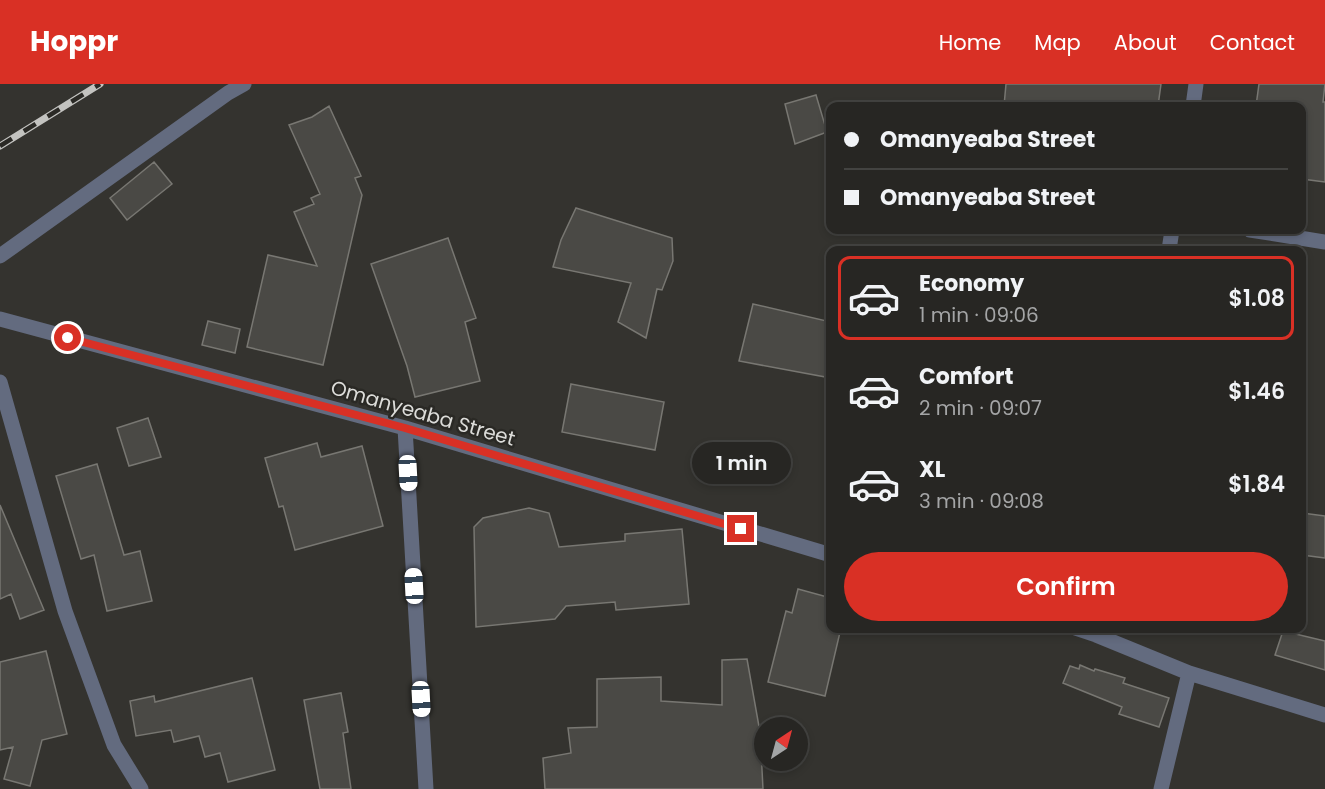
<!DOCTYPE html>
<meta charset="utf-8">
<style>
body{margin:0;font-family:Poppins,sans-serif;background:#333230;color:#f1f3f6;height:100vh;display:flex;flex-direction:column;font-size:22px;white-space:nowrap}
*{box-sizing:border-box;margin:0}
p{font-size:20px;color:#a4a5a6}
.icon{flex:none;width:33px;height:33px;fill:none;stroke:currentColor;stroke-width:2;stroke-linecap:round;stroke-linejoin:round}
.map{position:relative;flex:1;overflow:hidden}
.sheet{position:absolute;left:826px;top:162px;width:480px;height:387px;display:flex;flex-direction:column;background:#272623;border-radius:12px;box-shadow:0 3px 9px #0003,0 0 0 2px #434341}
.sheet>*{flex:none}
.top-card{position:absolute;left:826px;top:18px;width:480px;height:132px;border-radius:12px;box-shadow:0 3px 9px #0003,0 0 0 2px #434341;display:grid;align-content:center;height:132px;padding:0 18px;background:#272623}
.needle{width:39px;rotate:36deg}
.tools{position:absolute;left:754px;top:633px;display:grid;gap:12px}
.tools a{display:grid;place-items:center;width:54px;height:54px;border-radius:50%;background:#272623;box-shadow:0 3px 9px #0003,0 0 0 2px #434341;font-size:30px}
.end{position:absolute;width:27px;height:27px;margin:-14px;border:8px solid #d93025;background:#fff;box-shadow:0 0 0 3px #fff}
.from{border-radius:50%}
.bubble{position:absolute;height:42px;border-radius:21px;background:#272623;box-shadow:0 3px 9px #0003,0 0 0 2px #434341;font-size:20px;font-weight:600;line-height:42px;text-align:center}
.car{position:absolute;width:18px;height:36px;margin:-18px -9px;border-radius:8px;box-shadow:0 0 4px 2px #0007;background:linear-gradient(#fff 24%,#345 0 40%,#fff 0 76%,#345 0 86%,#fff 0)}
.top-card b{display:flex;align-items:center;gap:21px;height:57px;font-size:22px}
.top-card b+b{border-top:2px solid #434341}
.top-card i{width:15px;height:15px;background:#f1f3f6}
ul{padding:10px 0 0;list-style:none}
li{display:flex;align-items:center;gap:18px;height:84px;margin:0 12px 9px;padding:0 6px;border:3px solid transparent;border-radius:12px}
li div{flex:1}
li b{display:block;font-size:22px}
li em{font-style:normal;font-weight:600}
li.current{border-color:#d93025}
li>.icon{width:54px;height:54px;stroke-width:1.5}
.button{display:flex;gap:12px;margin-top:auto;padding:12px 18px}
.button a{flex:1;height:69px;border-radius:36px;background:#d93025;color:#fff;font-size:24px;font-weight:600;line-height:69px;text-align:center}
header{display:flex;align-items:center;gap:36px;box-sizing:border-box;height:84px;padding:0 30px;background:#d93025;color:#fff}
header strong{font-size:28px}
nav{display:flex;gap:33px;margin-inline-start:auto;font-size:21px}
.map>svg:first-child{display:block}
.building{fill:#4a4945;stroke:#787772;stroke-width:1.5}
.lines{fill:none;stroke-linecap:round;stroke-linejoin:round}
.street{stroke:#636b7f;stroke-width:15}
.rail-casing{stroke:#c3c3c0;stroke-width:7}
.rail{stroke:#2a2925;stroke-width:4.5;stroke-dasharray:14;stroke-linecap:butt}
.route{stroke:#d93025;stroke-width:8}
.labels{text-anchor:middle;stroke-width:5;stroke-linejoin:round;paint-order:stroke}
.street-label{font-size:20px;fill:#dcdcd9;stroke:#2a2925}
</style>
<header>
<strong>Hoppr</strong>
<nav><a>Home</a><a>Map</a><a>About</a><a>Contact</a></nav>
</header>
<div class="map">
<svg width="1325" height="705" viewBox="0 0 1325 705">
<rect width="100%" height="100%" fill="#34332f"/>
<!-- building -->
<path class="building" d="M1006,0H1161L1158,22H1004Z
M1259,0H1325L1323,18H1325V98L1302,95V22H1256Z
M816,11L827,48L795,60L785,20Z
M329,22L361,92L355,94L362,111L323,281L247,263L268,171L317,182L294,128L314,120L311,114L320,110L289,41L312,33Z
M154,78L172,100L127,136L110,114Z
M576,124L672,154L673,177L662,206L657,205L646,254L618,238L631,199L553,183L561,156Z
M448,154L476,234L465,238L480,297L415,313L407,282L371,180Z
M753,220L831,238V294L739,277Z
M208,237L240,245L235,269L202,261Z
M571,300L664,318L655,366L562,348Z
M148,334L161,373L129,382L117,344Z
M317,359L321,373L362,362L383,442L295,466L283,422L279,423L265,374Z
M97,380L124,471L140,467L152,517L107,527L94,471L81,475L56,392Z
M0,421L44,526L20,535L11,510L0,515Z
M529,424L549,429L559,463L625,457V450L682,445L689,520L616,526L615,518L566,522L555,535L476,543L474,443L483,434Z
M1302,429L1325,432V474L1302,471Z
M798,505L831,514L825,537L831,538V544H841L825,612L768,598L786,527L792,529Z
M1283,547L1325,557V586L1275,571Z
M46,567L67,650L42,656L30,702L4,695L13,663L0,666V578Z
M747,575L763,665L761,666L763,705H545L543,674L571,669L568,644L597,643V595L661,593V617L722,621V576Z
M1080,581L1094,587L1095,585L1125,594L1123,599L1169,614L1159,643L1119,630L1122,623L1063,599L1070,582L1079,585Z
M252,594L275,686L228,698L220,669L205,673L199,652L174,658L171,646L136,652L130,617L154,612L155,618Z
M341,609L348,648L343,649L351,705H320L304,616Z"/>
<g class="lines">
<!-- street -->
<path class="street" d="M1193,22L1196,0
M1250,146L1325,158
M1169,166L1172,146
M0,172L228,9L244,0
M0,235L405,344L831,471
M0,298L65,527L114,661L141,705
M405,344L426,705
M1075,544L1096,551L1189,589L1325,631
M1161,705L1189,589"/>
<defs>
<path id="rail" d="M0,62L100,0"/>
</defs>
<!-- rail casing -->
<use href="#rail" class="rail-casing"/>
<!-- rail -->
<use href="#rail" class="rail"/>
</g>
<g class="lines">
<!-- route -->
<path class="route" d="M68,254L405,344L741,445"/>
</g>
<g class="labels">
<!-- street labels -->
<g class="street-label">
<text transform="translate(423 329) rotate(16)" y="7">Omanyeaba Street</text>
</g>
</g>
</svg>
<div class="tools">
<a><svg class="needle" viewBox="-14 -14 28 28"><path d="M0-13l5 13h-10z" fill="#e53935"/><path d="M0 13l5-13h-10z" fill="#a4a5a6"/></svg></a>
</div>
<i class="end from" style="left:68px;top:254px"></i>
<i class="end" style="left:741px;top:445px"></i>
<div class="bubble" style="left:692px;top:358px;width:99px">1 min</div>
<i class="car" style="left:408px;top:389px;rotate:177deg"></i>
<i class="car" style="left:414px;top:502px;rotate:357deg"></i>
<i class="car" style="left:421px;top:615px;rotate:177deg"></i>
<div class="top-card">
<b><i class="from"></i>Omanyeaba Street</b>
<b><i></i>Omanyeaba Street</b>
</div>
<section class="sheet">
<ul>
<li class="current"><svg class="icon" aria-label="car" viewBox="0 0 24 24"><path d="M5 17H2v-5l4-1 3-4h7l3 4 3 1v5h-3M9 17h6M6 11h13"/><circle cx="7" cy="17" r="2"/><circle cx="17" cy="17" r="2"/></svg><div><b>Economy</b><p>1 min · 09:06</p></div><em>$1.08</em></li>
<li><svg class="icon" aria-label="car" viewBox="0 0 24 24"><path d="M5 17H2v-5l4-1 3-4h7l3 4 3 1v5h-3M9 17h6M6 11h13"/><circle cx="7" cy="17" r="2"/><circle cx="17" cy="17" r="2"/></svg><div><b>Comfort</b><p>2 min · 09:07</p></div><em>$1.46</em></li>
<li><svg class="icon" aria-label="car" viewBox="0 0 24 24"><path d="M5 17H2v-5l4-1 3-4h7l3 4 3 1v5h-3M9 17h6M6 11h13"/><circle cx="7" cy="17" r="2"/><circle cx="17" cy="17" r="2"/></svg><div><b>XL</b><p>3 min · 09:08</p></div><em>$1.84</em></li>
</ul>
<div class="button"><a>Confirm</a></div>
</section>
</div>
